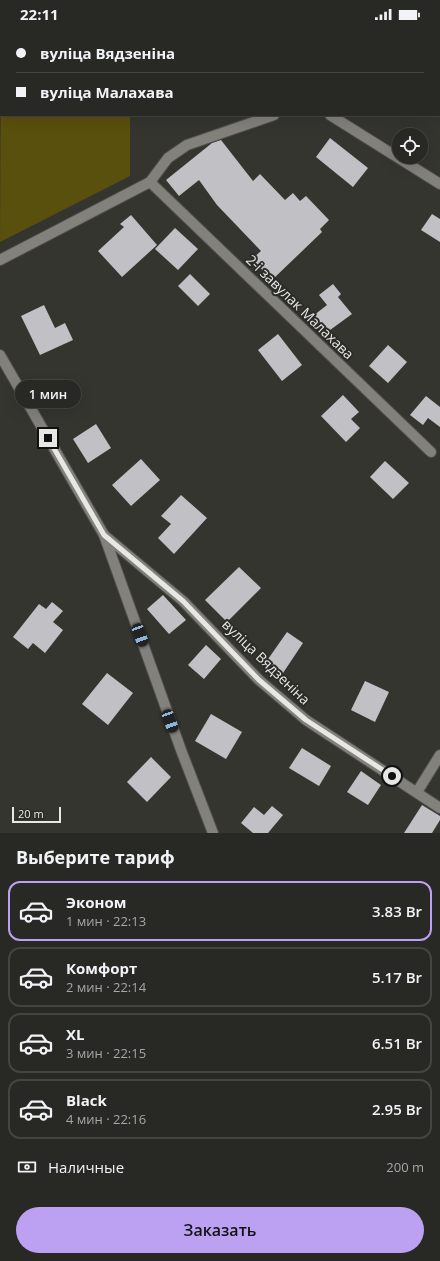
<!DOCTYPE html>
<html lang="ru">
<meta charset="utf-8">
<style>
body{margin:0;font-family:"Open Sans",sans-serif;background:#30302c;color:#f1f3f6;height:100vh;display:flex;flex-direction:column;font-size:15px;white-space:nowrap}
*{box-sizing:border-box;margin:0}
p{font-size:13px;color:#a5a6a6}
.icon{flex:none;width:22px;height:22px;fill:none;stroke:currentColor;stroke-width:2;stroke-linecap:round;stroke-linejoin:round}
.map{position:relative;height:805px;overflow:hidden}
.side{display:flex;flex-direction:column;background:#282824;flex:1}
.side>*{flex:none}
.hud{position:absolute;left:0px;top:0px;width:440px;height:88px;box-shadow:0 4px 16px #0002,0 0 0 1px #444441;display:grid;align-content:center;height:88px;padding:0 16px;background:#282824}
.fabs{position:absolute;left:392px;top:100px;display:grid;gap:8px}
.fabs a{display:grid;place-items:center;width:36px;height:36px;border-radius:50%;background:#282824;box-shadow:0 4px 16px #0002,0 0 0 1px #444441;font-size:20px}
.scale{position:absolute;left:12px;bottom:10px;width:49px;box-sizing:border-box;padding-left:4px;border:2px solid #e7e7e4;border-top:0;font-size:11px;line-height:14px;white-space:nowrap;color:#e7e7e4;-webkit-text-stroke:3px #2b2b27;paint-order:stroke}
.end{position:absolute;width:18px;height:18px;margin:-9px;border:5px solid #e7e7e4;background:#111;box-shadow:0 0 0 2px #111}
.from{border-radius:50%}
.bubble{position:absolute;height:28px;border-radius:14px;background:#282824;box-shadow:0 4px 16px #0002,0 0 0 1px #444441;font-size:13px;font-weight:600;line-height:28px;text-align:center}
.car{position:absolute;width:12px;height:24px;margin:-12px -6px;border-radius:5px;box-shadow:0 0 3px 1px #0007;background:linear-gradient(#222 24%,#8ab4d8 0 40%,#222 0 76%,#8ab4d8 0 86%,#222 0)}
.hud b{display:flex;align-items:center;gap:14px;height:38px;font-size:15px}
.hud b+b{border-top:1px solid #444441}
.hud i{width:10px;height:10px;background:#f1f3f6}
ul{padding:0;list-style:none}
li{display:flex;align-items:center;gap:12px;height:60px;margin:0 8px 6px;padding:0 8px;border:2px solid #444441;border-radius:12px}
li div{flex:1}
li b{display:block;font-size:15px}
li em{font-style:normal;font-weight:600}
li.current{border-color:#bca0f2}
li>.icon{width:36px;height:36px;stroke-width:1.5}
h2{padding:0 16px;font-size:18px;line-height:48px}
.pay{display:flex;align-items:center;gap:10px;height:44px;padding:0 16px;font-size:15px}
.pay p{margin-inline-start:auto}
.primary-button{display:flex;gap:8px;margin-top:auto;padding:8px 16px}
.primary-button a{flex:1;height:46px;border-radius:24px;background:#bca0f2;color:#111;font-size:16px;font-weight:600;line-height:46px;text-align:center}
.status{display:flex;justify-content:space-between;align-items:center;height:28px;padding:0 20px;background:#282824;direction:ltr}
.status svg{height:11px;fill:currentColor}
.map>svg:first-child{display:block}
.green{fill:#59500d}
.building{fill:#c0c0c5}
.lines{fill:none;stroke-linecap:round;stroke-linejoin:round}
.minor-casing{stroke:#52514d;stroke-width:12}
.tertiary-casing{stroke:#52514d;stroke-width:12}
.minor{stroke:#82817c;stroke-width:10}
.tertiary{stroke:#82817c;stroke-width:10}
.route{stroke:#e7e7e4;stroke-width:5}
.labels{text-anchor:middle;stroke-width:4;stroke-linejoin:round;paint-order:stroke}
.street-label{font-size:14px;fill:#e7e7e4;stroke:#2b2b27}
</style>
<div class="status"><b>22:11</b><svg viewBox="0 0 49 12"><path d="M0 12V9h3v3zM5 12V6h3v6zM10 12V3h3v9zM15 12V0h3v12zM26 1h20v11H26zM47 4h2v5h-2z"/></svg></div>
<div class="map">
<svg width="440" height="805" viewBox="0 0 440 805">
<rect width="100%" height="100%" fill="#353530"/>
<!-- green -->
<path class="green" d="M41,0H440L39,1Z
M1,21V87H130V148L0,214Z"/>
<!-- building -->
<path class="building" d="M330,110L368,140L353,159L316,129Z
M221,112L253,153L260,146L285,172L293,165L300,173L306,168L329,192L320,201L322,204L272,252L252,231L261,223L217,177L199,152L179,168L166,152L212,115Z
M432,186L440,191V214L421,202Z
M131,187L157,217L122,249L98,223L124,199L120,196Z
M175,200L198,221L178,242L155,221Z
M190,246L210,266L198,278L178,258Z
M333,256L341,266L338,269L352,286L326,305L313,288L327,277L319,267Z
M44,277L55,300L65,295L73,312L40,327L21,288Z
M278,306L302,337L282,353L258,322Z
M388,317L407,334L388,355L369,338Z
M343,367L359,384L351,391L360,400L346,414L321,388Z
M426,368L440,379V399L428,390L423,397L410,387Z
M96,396L111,420L88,435L73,411Z
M141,431L160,452L131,478L112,457Z
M385,433L409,455L393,471L370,449Z
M181,467L207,490L174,526L158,510L171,496L161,488Z
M239,539L261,560L227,594L205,572Z
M163,567L186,592L169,606L147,581Z
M52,574L63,583L53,594L63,602L45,625L33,615L28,621L13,609L39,576L46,581Z
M287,604L303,615L283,645L266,634Z
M206,617L221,631L204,651L188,637Z
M107,645L133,665L108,697L82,676Z
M365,653L389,664L375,694L351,682Z
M211,686L242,704L226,731L195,713Z
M302,720L331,738L319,758L289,740Z
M151,729L171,749L147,774L127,754Z
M361,743L381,757L368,777L347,764Z
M422,777L440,788V792L432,805H404Z
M272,778L283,787L268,805H253L241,795L254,779L264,787Z"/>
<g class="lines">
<defs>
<path id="minor" d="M330,87L440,156
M150,154L431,424
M0,232L150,154L168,130L187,117L274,87
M104,507L183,573L259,652L306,692L440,780
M417,764L440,727"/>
<path id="tertiary" d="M0,327L104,507L181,722L213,805"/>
</defs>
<!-- minor casing -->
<use href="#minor" class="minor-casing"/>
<!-- tertiary casing -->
<use href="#tertiary" class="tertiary-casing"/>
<!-- minor -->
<use href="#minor" class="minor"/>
<!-- tertiary -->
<use href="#tertiary" class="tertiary"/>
</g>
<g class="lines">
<!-- route -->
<path class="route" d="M48,410L104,507L183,573L259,652L306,692L392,748"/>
</g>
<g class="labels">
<!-- street labels -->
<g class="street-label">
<text transform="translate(300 279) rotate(44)" y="5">2-і завулак Малахава</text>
<text transform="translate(266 634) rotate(44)" y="5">вуліца Вядзеніна</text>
</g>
</g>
</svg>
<div class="fabs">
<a><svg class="icon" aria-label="locate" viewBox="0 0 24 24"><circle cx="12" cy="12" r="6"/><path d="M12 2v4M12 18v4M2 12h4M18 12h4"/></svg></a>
</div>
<div class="scale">20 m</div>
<i class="end from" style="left:392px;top:748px"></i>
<i class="end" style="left:48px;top:410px"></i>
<div class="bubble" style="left:15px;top:352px;width:66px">1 мин</div>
<i class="car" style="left:140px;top:607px;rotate:160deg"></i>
<i class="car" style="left:170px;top:693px;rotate:160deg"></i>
<div class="hud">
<b><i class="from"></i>вуліца Вядзеніна</b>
<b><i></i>вуліца Малахава</b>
</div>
</div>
<section class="side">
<h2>Выберите тариф</h2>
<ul>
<li class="current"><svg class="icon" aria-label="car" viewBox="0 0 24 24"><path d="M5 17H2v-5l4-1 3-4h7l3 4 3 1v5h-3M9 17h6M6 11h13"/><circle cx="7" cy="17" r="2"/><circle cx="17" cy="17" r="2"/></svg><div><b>Эконом</b><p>1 мин · 22:13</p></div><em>3.83 Br</em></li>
<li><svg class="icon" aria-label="car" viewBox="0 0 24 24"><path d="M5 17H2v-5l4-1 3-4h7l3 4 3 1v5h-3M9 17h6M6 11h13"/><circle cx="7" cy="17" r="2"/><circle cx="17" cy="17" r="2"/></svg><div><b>Комфорт</b><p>2 мин · 22:14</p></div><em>5.17 Br</em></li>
<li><svg class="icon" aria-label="car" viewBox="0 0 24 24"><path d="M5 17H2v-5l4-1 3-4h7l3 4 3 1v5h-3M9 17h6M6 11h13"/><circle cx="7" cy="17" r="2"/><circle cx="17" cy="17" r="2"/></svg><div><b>XL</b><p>3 мин · 22:15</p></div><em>6.51 Br</em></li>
<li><svg class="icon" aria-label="car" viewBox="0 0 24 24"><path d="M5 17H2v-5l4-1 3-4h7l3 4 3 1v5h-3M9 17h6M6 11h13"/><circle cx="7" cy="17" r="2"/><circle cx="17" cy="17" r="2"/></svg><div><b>Black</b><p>4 мин · 22:16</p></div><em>2.95 Br</em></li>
</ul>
<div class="pay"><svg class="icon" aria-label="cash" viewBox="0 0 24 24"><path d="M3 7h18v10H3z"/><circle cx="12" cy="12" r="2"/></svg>Наличные<p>200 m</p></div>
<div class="primary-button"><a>Заказать</a></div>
</section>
